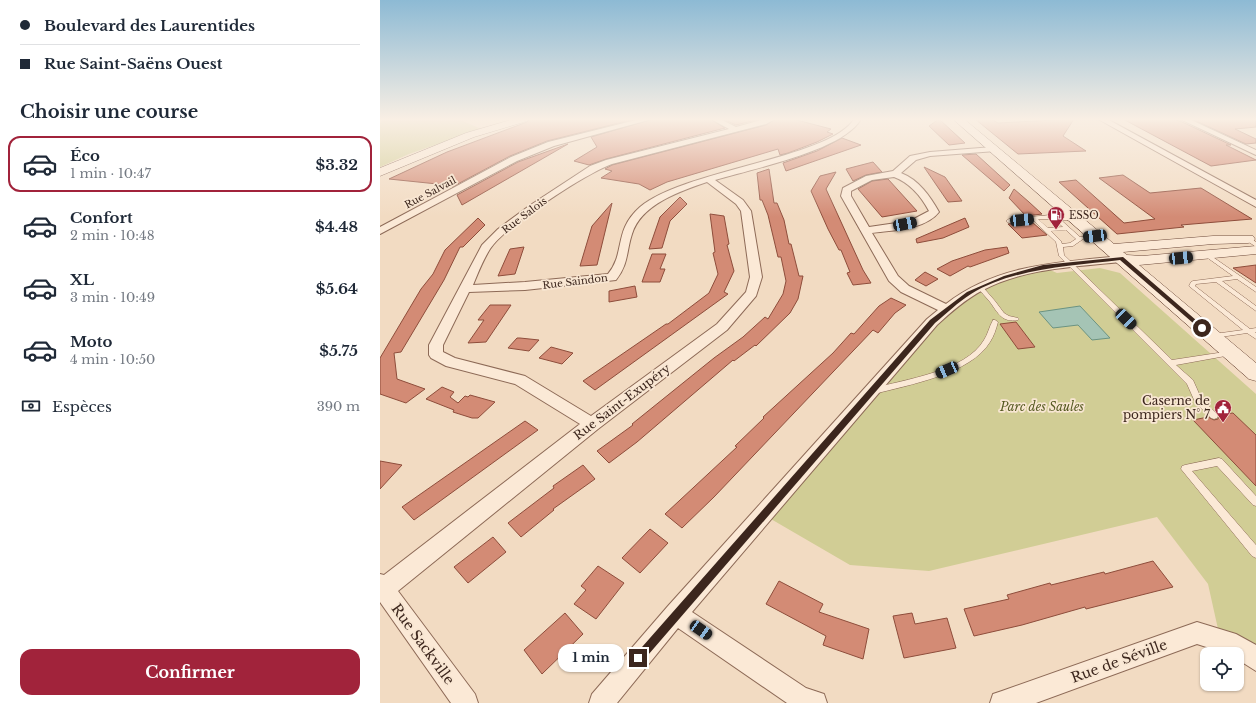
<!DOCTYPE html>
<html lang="fr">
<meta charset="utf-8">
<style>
body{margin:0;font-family:"Libre Baskerville",serif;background:#f6f6f7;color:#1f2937;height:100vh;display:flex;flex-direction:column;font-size:15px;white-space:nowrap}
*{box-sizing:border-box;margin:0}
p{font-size:13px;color:#747a83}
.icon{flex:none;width:22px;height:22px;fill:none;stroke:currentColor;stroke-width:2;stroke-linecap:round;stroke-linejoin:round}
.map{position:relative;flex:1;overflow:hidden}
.details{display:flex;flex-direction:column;background:#fff;width:380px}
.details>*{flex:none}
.banner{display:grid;align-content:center;height:88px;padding:0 20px;background:#fff}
.fabs{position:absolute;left:820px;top:647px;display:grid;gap:8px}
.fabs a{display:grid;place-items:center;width:44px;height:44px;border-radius:8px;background:#fff;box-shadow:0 1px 3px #0004;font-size:20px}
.end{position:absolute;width:18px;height:18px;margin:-9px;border:5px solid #3c261d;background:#fff;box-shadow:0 0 0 2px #fff}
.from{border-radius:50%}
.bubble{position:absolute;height:28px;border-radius:12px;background:#fff;box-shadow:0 1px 3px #0004;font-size:13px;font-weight:700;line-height:28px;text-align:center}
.car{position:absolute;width:12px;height:24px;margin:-12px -6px;border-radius:5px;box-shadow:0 0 3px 1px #0007;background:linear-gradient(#222 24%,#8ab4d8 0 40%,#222 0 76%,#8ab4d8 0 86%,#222 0)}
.banner b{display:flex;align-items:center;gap:14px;height:38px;font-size:15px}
.banner b+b{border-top:1px solid #e0e1e3}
.banner i{width:10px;height:10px;background:#1f2937}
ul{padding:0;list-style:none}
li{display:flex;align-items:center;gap:12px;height:56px;margin:0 8px 6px;padding:0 12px;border:2px solid transparent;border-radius:12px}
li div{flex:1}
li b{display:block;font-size:15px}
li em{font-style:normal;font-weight:700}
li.current{border-color:#a1233b}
li>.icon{width:36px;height:36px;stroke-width:1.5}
h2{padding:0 20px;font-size:18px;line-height:48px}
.pay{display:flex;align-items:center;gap:10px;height:44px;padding:0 20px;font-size:15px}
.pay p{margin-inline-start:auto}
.primary-button{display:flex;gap:8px;margin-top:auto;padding:8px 20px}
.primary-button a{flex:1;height:46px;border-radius:12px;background:#a1233b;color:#fff;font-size:16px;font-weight:700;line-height:46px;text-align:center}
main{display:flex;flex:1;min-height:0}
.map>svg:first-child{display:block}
.green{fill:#d1cd95}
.water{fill:#a5c4b5;stroke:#6b9382}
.building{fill:#d38b75;stroke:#8e4d3b}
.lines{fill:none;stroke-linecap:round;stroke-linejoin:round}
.lane-casing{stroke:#8d6a57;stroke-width:1}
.street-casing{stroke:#8d6a57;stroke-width:2}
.secondary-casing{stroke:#6f4b3b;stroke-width:1}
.lane{fill:#fbe9d6;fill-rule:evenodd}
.street{fill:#fbe9d6;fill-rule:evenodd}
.secondary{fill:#fbe9d6;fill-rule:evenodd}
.route{fill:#3c261d}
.labels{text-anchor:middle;stroke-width:3.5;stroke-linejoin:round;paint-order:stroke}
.far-street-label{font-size:10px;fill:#3c261d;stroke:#f8e6d2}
.far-poi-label{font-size:10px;fill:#3c261d;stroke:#f8e6d2;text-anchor:start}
.poi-label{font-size:12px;fill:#3c261d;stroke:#f8e6d2;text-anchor:end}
.street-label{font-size:12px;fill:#3c261d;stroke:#f8e6d2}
.park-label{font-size:12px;font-style:italic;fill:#565a22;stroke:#f8e6d2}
.near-street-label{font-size:14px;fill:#3c261d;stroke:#f8e6d2}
</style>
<main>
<section class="details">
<div class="banner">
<b><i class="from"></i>Boulevard des Laurentides</b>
<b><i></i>Rue Saint-Saëns Ouest</b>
</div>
<h2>Choisir une course</h2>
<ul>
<li class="current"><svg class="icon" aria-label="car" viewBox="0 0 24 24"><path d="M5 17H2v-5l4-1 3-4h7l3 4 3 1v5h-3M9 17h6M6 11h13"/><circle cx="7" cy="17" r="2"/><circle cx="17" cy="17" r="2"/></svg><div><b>Éco</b><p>1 min · 10:47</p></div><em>$3.32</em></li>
<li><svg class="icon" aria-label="car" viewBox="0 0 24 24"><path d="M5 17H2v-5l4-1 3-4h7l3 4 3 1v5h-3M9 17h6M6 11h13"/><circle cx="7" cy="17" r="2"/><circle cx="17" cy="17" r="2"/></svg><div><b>Confort</b><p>2 min · 10:48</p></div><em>$4.48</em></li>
<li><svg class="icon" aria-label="car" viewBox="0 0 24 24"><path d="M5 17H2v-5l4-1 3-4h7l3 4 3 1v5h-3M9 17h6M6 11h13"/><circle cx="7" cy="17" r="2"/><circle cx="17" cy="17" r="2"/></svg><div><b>XL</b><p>3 min · 10:49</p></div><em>$5.64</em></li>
<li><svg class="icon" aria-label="car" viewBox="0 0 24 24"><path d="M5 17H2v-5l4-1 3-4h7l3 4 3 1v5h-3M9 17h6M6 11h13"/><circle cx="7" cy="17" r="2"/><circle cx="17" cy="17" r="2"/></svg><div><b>Moto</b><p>4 min · 10:50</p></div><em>$5.75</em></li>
</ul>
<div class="pay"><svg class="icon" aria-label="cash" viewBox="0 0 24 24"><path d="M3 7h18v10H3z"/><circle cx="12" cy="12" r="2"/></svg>Espèces<p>390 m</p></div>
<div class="primary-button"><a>Confirmer</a></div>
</section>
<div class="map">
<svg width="876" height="703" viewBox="0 0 876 703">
<rect width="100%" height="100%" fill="#f2dbc2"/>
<!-- green -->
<path class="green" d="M4,119H83L81,120L101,129L29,154L0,167V123Z
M663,267L677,273L720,268L740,273L876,394V651L838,629L828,584L777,517L549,571L470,565L384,515L552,322L589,293Z"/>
<!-- water -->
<path class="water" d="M700,306L730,338L712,340L698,325L673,328L659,312Z"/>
<!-- building -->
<path class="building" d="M150,119H255L167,141L130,156L72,187L70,183L67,185L9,179L67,152L147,122Z
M273,119H330L345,128L226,159L209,165L194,161L217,147L211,137Z
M343,119H380L356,125Z
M396,119H413L451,129L447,132L453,134L437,142L408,153L400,155L398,149L287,182L270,190L259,184L221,178L232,171L225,169L232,165L386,125Z
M559,119L585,143L569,145L549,126Z
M595,119H611L618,123L694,119L683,136L706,151L638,154Z
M743,119H790L800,121L851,145H846L876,160L831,166Z
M833,119H876V127L855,129L876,139V143L866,144L814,120Z
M462,138L481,145L406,171L403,163L437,151Z
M188,144L82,205L77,195L138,162Z
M596,154L630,185L624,191L582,155Z
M493,162L502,172L486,175L473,181L466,169Z
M544,167L565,177L582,201L568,202Z
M389,169L394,203H397L404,220L409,244H411L419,276H423L418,299L410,313L376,346L375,345L354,361L353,360L257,442L229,463L217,451L253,425L252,424L334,358L363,337L385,317L388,319L403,294L406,281L401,257H398L388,215L382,200H380L377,173Z
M456,172L446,189L483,270L491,283L473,285L467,273L470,272L461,250H459L448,229L431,191L440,176Z
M743,175L770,193L821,188L872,219L801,225L804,227L737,234L679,182L696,180L744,223L775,219L719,178Z
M508,179L537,211L502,217L478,189L492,181Z
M634,189L649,202L662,214L646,216L629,198Z
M300,197L307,204L290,221L282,248L269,249L280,217Z
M232,203L217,265L200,266L212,226Z
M330,214L344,216L349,244L347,245L354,271L344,292L348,294L215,390L203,381L286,324H288L329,293L338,274L333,253L335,252Z
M98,218L105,225L83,247H80L64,280L21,352L14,353L17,379L45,389L26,403L0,394V358L41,289L53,274L65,250Z
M585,218L589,227L563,238L537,243L536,239Z
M652,222L667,235L642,238L628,224Z
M144,247L135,274L118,276L130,249Z
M627,247L629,253L590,267L588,266L570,276L557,269L572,261L605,250Z
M272,254H286L280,269H285L280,282H262Z
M876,265V283L853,268Z
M545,272L558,279L546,286L535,280Z
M255,286L257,297L229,302V291Z
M511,298L526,305L515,313L498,333L493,330L334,497L302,528L285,514L357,447L355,446L384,418L383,417L453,353L471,333L474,334L499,306Z
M110,305H131L106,342L88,343L104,320H98Z
M636,322L655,347L638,349L620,324Z
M137,338H140L159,340L149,351L128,348Z
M171,347L193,353L182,364L159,358Z
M62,387L74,392L70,397L78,403L85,396L88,397L90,395L115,402L98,418H92L73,412L74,410L46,399Z
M853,413L876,435V486L813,420L828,417L834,420L838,419L839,415Z
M145,421L158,430L34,520L22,507Z
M0,461L22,465L0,489Z
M203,465L215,479L173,509L174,510L141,537L128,523L174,488L173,486Z
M270,529L288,543L260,573L242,558Z
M113,537L126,552L88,583L74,567Z
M773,561L793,587L706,609L705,607L642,625L594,636L584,609L629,599L627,595L670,583L671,585L724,572L725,574Z
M218,566L244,583L216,619L194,604L206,590L201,586Z
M399,581L443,604L439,612L489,629L483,659L443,645L446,636L386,604Z
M185,613L203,634L162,674L144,650Z
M532,613L535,624L567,618L576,648L524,658L513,616Z"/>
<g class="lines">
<defs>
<path id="lane" d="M671,215L684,217H697L698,218L695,220H681L700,237L717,235V237L703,239L693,246L683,247L684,255L792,360L851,351H853L855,353L853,355H851L796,365L813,380L821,398L837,414L838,416L837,418L834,419L831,418L815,402L807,384L679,256L676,242L653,220L629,223L626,221L629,219ZM658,219H674L683,227L668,228ZM686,230L696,239L690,243L682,244L681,241L671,231Z
M868,237L876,242V247L866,240V238Z
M827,253L876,287V292L857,279L842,281L876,306V311L836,282L816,284L815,286L870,329L876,328V332H875L876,333V339L867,333L834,338L831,336L834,334L863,330L809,286L811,282L813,281L853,276L825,256V254Z
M600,285L602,286L615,301L624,313L629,316L638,318L639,319L638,320C622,323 618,313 610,302C606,297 601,292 597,287Z
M613,320H615L618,322C616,329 614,336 610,342C591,374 528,385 494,394L491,393L490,391L491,389C525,379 585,372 604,340C608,334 609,327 613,320Z
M839,458L842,459L876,496V506L873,505L837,466L812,471L876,545V558L872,556L801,469L802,466L805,465Z"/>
<path id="street" d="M260,119H272L174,146L137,161L0,234V227L131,157L168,142Z
M331,119H340L356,127L385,119H395L386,124L232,164C205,174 125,226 110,249C103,260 98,273 93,285L145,282L228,274C246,252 233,231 260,207C306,169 451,158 474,119H481C463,151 371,169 335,180L363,200L371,211L382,277L376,296L347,330L218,429L18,591L95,694L98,703H71L0,602V574L4,575L200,424L135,384L66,366L51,358L49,355V345L102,245L118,229L149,206L210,166L226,160L349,129ZM327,182L356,204L361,211L370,277L366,292L337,324L211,416L145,376L75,358L63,352V345L89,292L145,290L236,280C249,263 246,252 252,234C261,204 301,191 327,182Z
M718,119H727L876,200V207Z
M800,119H809L876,150V155Z
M613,147L617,149L616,151L550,156L536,160L521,173C539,180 550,196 559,212C545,230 513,230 492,233L518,276L529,286L566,304C617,264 680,262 741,256L747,259L741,262C695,267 645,268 603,290C586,299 571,312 557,325L312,612L426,688L444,694L447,703H407L298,628L237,703H209L212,694L288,606L547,319L558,310L521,292L509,281L461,196L463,188L486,176L513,171L530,156L550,152ZM514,177C530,183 541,196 549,211L530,221L489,227L471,196V191L492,180Z
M817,622L856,634L876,645V671L857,659V654H848L817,644L656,703H610L613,694L622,691Z"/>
<path id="secondary" d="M134,119H149L147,121L94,137L0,176V168L86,133Z
M573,119H584L734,244L833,236H873L875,239L873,242L868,243L833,244L743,252L747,255L762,256L876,246V254L759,265L876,363V381L869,379Z"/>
</defs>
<!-- lane casing -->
<use href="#lane" class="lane-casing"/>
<!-- street casing -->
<use href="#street" class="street-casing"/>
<!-- secondary casing -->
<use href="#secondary" class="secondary-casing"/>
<!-- lane -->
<use href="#lane" class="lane"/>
<!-- street -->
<use href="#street" class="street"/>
<!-- secondary -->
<use href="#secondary" class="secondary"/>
</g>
<!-- sky -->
<linearGradient id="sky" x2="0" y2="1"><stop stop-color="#8dbad4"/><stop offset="0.55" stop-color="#f9efe4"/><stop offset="1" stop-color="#f9efe4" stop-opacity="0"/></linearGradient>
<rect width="876" height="217" fill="url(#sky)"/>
<!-- route -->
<path class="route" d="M743,257L824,327V329H820L740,260C692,266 633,268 591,294C578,302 566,314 555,323L262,662L258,664L255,662L253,658L255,655L550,320L587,292L624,276L663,265Z"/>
<!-- icons -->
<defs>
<symbol id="fuel-pin" viewBox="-11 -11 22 30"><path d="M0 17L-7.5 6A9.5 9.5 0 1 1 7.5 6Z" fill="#a1233b" stroke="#f8e6d2"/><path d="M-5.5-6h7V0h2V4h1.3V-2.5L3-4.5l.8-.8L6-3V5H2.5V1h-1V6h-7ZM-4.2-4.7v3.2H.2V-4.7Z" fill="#fff"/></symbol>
<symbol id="civic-pin" viewBox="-11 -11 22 30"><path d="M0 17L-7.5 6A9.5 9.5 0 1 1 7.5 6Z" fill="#a1233b" stroke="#f8e6d2"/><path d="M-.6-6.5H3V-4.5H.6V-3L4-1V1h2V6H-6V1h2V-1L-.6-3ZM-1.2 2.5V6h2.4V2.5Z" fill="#fff"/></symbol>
</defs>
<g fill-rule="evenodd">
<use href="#fuel-pin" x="666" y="205" width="20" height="27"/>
<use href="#civic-pin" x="833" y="398" width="20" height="27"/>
</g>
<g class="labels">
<!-- far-street labels -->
<g class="far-street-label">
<text transform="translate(50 192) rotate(-28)" y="4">Rue Salvail</text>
<text transform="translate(144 215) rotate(-37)" y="4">Rue Salois</text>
<text transform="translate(195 281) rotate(-7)" y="4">Rue Saindon</text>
</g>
<!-- far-poi labels -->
<g class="far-poi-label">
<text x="689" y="219">ESSO</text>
</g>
<!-- poi labels -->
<g class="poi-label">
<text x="830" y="405">Caserne de<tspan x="830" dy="14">pompiers N° 7</tspan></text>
</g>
<!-- street labels -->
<g class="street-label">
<text transform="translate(242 402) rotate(-37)" y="4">Rue Saint-Exupéry</text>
</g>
<!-- park labels -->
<g class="park-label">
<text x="662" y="411">Parc des Saules</text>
</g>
<!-- near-street labels -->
<g class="near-street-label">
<text transform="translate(43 644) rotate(54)" y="5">Rue Sackville</text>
<text transform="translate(739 661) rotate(-20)" y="5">Rue de Séville</text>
</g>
</g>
</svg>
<div class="fabs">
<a><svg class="icon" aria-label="locate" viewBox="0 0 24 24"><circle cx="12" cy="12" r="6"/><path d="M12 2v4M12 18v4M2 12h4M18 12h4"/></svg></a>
</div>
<i class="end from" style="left:822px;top:328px"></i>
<i class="end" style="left:258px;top:658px"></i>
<div class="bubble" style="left:178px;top:644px;width:66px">1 min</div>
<i class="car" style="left:642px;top:220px;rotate:85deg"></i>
<i class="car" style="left:525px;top:224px;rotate:79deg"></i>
<i class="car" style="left:715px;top:236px;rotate:263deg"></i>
<i class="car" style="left:801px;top:258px;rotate:84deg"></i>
<i class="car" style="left:746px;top:319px;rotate:134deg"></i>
<i class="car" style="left:567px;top:370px;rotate:247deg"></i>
<i class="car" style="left:321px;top:630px;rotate:124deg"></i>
</div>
</main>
